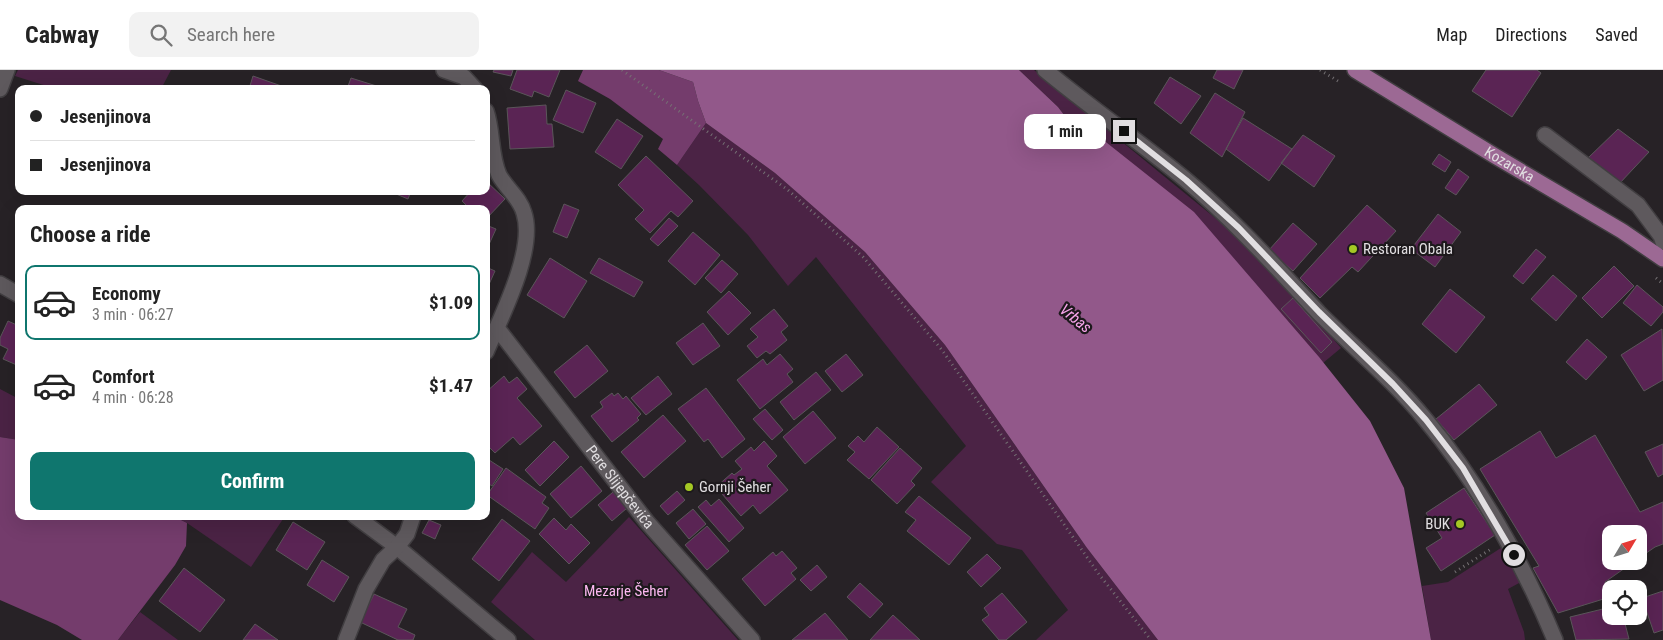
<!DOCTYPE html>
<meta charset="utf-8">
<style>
body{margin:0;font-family:"Roboto Condensed",sans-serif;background:#f2f2f2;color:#222;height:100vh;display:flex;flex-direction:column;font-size:19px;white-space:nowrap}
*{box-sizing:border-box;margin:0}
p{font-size:16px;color:#767676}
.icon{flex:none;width:28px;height:28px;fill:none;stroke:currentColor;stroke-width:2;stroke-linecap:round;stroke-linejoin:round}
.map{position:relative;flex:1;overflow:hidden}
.panel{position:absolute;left:15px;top:135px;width:475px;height:315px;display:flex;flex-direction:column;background:#fff;border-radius:10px;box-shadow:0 5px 20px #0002}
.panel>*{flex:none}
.hud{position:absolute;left:15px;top:15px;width:475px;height:110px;border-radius:10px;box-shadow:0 5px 20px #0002;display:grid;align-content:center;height:110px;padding:0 15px;background:#fff}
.needle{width:32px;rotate:52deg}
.buttons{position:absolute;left:1602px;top:455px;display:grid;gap:10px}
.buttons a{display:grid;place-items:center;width:45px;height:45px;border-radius:10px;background:#fff;box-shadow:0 5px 20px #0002;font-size:25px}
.end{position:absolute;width:22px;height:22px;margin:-11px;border:6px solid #e1dee1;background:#111;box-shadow:0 0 0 2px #111}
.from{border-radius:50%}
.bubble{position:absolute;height:35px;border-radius:10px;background:#fff;box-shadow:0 5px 20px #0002;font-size:16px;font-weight:700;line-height:35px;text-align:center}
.hud b{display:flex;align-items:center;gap:18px;height:48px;font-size:19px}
.hud b+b{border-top:1px solid #e0e0e0}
.hud i{width:12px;height:12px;background:#222}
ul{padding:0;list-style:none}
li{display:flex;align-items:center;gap:15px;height:75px;margin:0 10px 8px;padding:0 5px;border:2px solid transparent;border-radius:10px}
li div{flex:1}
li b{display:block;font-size:19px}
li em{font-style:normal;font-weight:700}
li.current{border-color:#0f766e}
li>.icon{width:45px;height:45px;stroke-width:1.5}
h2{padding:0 15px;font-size:22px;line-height:60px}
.button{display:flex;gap:10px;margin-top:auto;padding:10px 15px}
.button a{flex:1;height:58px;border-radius:10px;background:#0f766e;color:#fff;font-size:20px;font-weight:700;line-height:58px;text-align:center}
header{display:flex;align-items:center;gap:30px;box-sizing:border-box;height:70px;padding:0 25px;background:#fff;border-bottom:1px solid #e0e0e0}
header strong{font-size:24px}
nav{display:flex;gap:28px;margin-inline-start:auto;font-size:18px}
.search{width:350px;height:45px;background:#f2f2f2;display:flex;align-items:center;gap:12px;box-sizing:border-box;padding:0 18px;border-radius:10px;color:#767676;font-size:19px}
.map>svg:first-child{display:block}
.green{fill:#4b2345}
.forest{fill:#743c6c}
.water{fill:#92588a}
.building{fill:#5a2454;stroke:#5b565a}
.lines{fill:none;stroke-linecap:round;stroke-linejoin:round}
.minor-casing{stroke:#413e41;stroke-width:18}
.major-casing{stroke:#413e41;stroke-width:18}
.path{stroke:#757174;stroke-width:3;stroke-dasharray:1 4;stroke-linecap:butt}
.minor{stroke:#5e595d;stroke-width:15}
.major{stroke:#9c6994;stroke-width:15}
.route{stroke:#e1dee1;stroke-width:6}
.poi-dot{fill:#a4c824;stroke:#1d191c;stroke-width:2}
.labels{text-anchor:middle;stroke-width:4.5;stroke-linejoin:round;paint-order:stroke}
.street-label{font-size:15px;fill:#e1dee1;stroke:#1d191c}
.poi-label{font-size:15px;fill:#e1dee1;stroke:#1d191c;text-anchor:start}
.park-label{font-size:15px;fill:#fcb8f1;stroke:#1d191c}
.water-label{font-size:16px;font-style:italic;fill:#f7a4ea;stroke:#1d191c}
</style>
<header>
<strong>Cabway</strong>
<div class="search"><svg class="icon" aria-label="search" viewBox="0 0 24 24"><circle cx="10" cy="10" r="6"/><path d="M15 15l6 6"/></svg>Search here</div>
<nav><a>Map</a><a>Directions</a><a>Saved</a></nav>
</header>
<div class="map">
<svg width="1663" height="570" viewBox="0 0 1663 570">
<rect width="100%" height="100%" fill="#272226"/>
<!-- green -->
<path class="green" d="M18,0H171L161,19H56L15,6Z
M1019,0H1034L1258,183L1341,278L1323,293L1269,230L1097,65L1077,62L1058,37Z
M706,53L775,103L865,182L945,275L1087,478L1158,570H1036L1068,540L1022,480L997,474L931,412L966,376L816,187L788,216L748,165L699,115L677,95Z
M0,319L19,329V370L0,367Z
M173,446H285L251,497L187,453Z
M629,447L738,570H535L491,532L532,482L566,512Z
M1504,476L1521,512L1508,519L1524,562L1525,570H1431L1422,516L1448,512Z
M140,542L178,570H118Z"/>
<!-- forest -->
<path class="forest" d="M583,0H659L693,12L698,31L706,53L677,95L658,79L663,69L610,29L578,11Z
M0,367L19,370V446H173L187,453L186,476L175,495L118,570H82L57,555L0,530Z"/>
<!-- water -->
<path class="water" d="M659,0H1019L1058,37L1077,62L1097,65L1194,142L1319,287L1370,351L1404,418L1431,570H1158L1087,478L945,275L865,182L775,103L706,53L698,31L693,12Z"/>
<!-- building -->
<path class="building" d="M494,0H513L511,6L493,2Z
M517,0H560L549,27L534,21L532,27L510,19Z
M1217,0H1243L1234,19L1213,8Z
M1486,0H1537L1541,3L1512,47L1472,21Z
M253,6L290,19H249Z
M1170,7L1201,26L1181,54L1154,33Z
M351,8L383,18L382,19H347Z
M566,20L596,33L583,63L553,50Z
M1215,23L1245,42L1222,87L1190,63Z
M546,35L547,54H552L554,77L510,79L507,38Z
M1243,48L1292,79L1269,111L1226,79Z
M617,49L643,66L621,99L595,82Z
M1618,59L1649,82L1619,114L1587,89Z
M1303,65L1335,86L1314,117L1281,93Z
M1439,84L1451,92L1445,102L1432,94Z
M646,86L693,131L678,147L671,141L650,163L635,149L644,140L618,115Z
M1458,99L1469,107L1456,125L1445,118Z
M486,111L505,129L486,149V139H470L462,131L471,121H486Z
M389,121H411L408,129Z
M564,134L579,140L567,168L553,162Z
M1367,135L1396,161L1358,202L1352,197L1320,228L1300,208Z
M1438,144L1461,162L1435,197L1411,179Z
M669,148L678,156L658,176L650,169Z
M1293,153L1317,174L1293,201L1269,180Z
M486,155L496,159L486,181Z
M693,162L720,185L695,215L668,191Z
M1536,179L1546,187L1523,214L1513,206Z
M550,188L587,211L564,248L527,225Z
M599,188L643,212L634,227L590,203Z
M722,190L738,204L721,223L705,208Z
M1614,196L1634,216L1602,248L1582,228Z
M486,197L495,201L486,221Z
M1553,205L1577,226L1556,251L1531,229Z
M1637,215L1663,237V242L1651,256L1623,233Z
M1450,219L1485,247L1456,283L1422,254Z
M729,221L751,243L728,265L707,242Z
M1293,228L1332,272L1321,283L1281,239Z
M774,239L788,256L781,262L787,270L770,284L766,281L757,288L747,276L758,267L750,259Z
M8,251L19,256V296L3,289L8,279L0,275V268Z
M703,253L720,276L693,295L676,273Z
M1662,259L1663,310L1644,321L1621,285Z
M1587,269L1607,287L1586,310L1566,292Z
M587,275L608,301L575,328L554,302Z
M780,284L793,299L787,304L793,312L760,339L737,310L763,289L767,295Z
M846,284L863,305L842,322L825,301Z
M816,302L831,320L794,350L780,332Z
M504,306L509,313L517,307L527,319L517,328L542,356L520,375L513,367L495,383L486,374V322Z
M658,306L672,324L646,345L631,328Z
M1479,314L1497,335L1454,370L1436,349Z
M706,318L745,369L722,388L708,369L704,372L678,339Z
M612,323L614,326L618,323L623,329L626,326L641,344L637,348L639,350L612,372L591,346L603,337L600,332Z
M765,339L783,360L772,370L753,349Z
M813,341L836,368L805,394L783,367Z
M663,345L686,371L644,408L621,382Z
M877,357L899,377L869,409L847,390L855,382L848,376L858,366L864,372Z
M1540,361L1556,388L1595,365L1640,442L1663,432V474L1655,477L1639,488V464H1611V491H1635L1605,512L1610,527L1558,543L1533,498L1539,496L1480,399Z
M554,371L569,387L540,416L525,400Z
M764,371L777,386L767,396L788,420L760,444L753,435L741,446L716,417L732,403L734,405L742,399L735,391L751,377L754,381Z
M1663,374V404L1658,407L1645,382Z
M900,378L922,398L911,411L915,415L897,434L871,410Z
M486,388L503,399L492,416L486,412Z
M581,396L602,421L571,448L550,424Z
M506,398L546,427L542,433L549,438L535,459L487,425Z
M1464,418L1495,465L1441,501L1426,478L1442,468L1426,443Z
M677,421L685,430L668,445L660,436Z
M613,422L627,438L612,451L598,435Z
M919,426L971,468L949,495L907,461L916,450L905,442Z
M719,429L744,458L729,472L698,437L706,430L711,436Z
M693,439L706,454L689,469L676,453Z
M554,448L566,460L571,454L590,473L569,494L539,464Z
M502,449L530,471L499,511L472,489Z
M429,450L441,455L435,469L422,463Z
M293,452L325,472L307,500L276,480Z
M707,456L729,481L707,500L685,475Z
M782,481L797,498L791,503L796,509L765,536L742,509L773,482L776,486Z
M987,484L1001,498L981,517L967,502Z
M322,490L349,507L334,532L307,515Z
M817,495L827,507L811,521L800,510Z
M184,498L225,530L200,562L159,531Z
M860,513L883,534L870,548L847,527Z
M1663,521V560L1654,563L1642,528Z
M1002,523L1027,552L1006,570H999L982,550L989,545L984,538Z
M374,524L407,539L398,557L415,565L413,570H398L360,552Z
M1611,537V546H1623L1629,569L1576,570L1570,547Z
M825,543L848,570H792Z
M893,545L920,570H870Z
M255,554L278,570H243Z"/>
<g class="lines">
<defs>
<g id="minor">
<path d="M444,0L464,7L475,19"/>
<path d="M1045,0C1091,38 1140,72 1186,110C1235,151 1275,196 1318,242C1354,278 1393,310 1425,349C1478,412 1524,495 1555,570"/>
<path d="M0,19L7,0"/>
<path d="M486,41C493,61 490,85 499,105C506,118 520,128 524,143C536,180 501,247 486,282"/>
<path d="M1545,65L1638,135L1661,166L1663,172"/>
<path d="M0,214L19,225"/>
<path id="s1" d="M497,258L647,452L752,570"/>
<path d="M355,446L397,477L508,570"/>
<path d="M346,570L366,519L383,490L397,477L407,464L413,446"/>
</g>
<g id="major">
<path id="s2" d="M1355,0L1495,86L1622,161L1663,189"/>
</g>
</defs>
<!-- minor casing -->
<use href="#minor" class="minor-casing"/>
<!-- major casing -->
<use href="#major" class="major-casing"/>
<!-- path -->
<path class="path" d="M622,0L788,120L863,187L942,280L1098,503L1151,570
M1320,0L1338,11
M1656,208L1663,214
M1455,502L1491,479"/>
<!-- minor -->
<use href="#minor" class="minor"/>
<!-- major -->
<use href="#major" class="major"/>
</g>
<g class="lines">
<!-- route -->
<path class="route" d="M1124,61L1186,110L1239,158L1319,242L1393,314L1426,350L1463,398L1514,485"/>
</g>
<!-- markers -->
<g class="poi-dot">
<circle cx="1353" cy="179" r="5"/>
<circle cx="689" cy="417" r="5"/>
<circle cx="1460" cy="454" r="5"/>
</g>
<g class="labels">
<!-- street labels -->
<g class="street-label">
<text dy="5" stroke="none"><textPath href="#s2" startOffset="181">Kozarska</textPath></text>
<text dy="5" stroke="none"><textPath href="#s1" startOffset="201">Pere Slijepčevića</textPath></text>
</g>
<!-- poi labels -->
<g class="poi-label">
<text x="1363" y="184">Restoran Obala</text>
<text x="699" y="422">Gornji Šeher</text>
<text x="1450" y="459" text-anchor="end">BUK</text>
</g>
<!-- park labels -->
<g class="park-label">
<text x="626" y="526">Mezarje Šeher</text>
</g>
<!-- water labels -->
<g class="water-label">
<text transform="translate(1076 248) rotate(39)" y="6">Vrbas</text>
</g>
</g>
</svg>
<div class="buttons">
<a><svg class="needle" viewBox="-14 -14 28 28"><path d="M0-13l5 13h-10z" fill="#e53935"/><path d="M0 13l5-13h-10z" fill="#767676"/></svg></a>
<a><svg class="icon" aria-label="locate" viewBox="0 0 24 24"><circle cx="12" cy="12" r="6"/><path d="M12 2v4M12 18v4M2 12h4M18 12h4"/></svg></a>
</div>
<i class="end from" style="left:1514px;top:485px"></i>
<i class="end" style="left:1124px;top:61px"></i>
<div class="bubble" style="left:1024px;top:44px;width:82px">1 min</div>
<div class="hud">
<b><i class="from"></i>Jesenjinova</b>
<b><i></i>Jesenjinova</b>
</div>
<section class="panel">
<h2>Choose a ride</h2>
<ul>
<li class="current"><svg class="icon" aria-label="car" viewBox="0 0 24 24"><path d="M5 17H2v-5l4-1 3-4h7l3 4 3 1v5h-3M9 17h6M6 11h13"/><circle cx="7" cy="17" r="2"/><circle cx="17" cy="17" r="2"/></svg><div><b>Economy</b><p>3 min · 06:27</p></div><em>$1.09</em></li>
<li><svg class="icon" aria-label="car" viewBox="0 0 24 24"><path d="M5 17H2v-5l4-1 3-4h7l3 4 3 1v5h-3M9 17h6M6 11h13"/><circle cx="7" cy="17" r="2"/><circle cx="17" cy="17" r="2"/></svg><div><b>Comfort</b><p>4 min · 06:28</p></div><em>$1.47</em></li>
</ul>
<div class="button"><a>Confirm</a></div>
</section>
</div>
